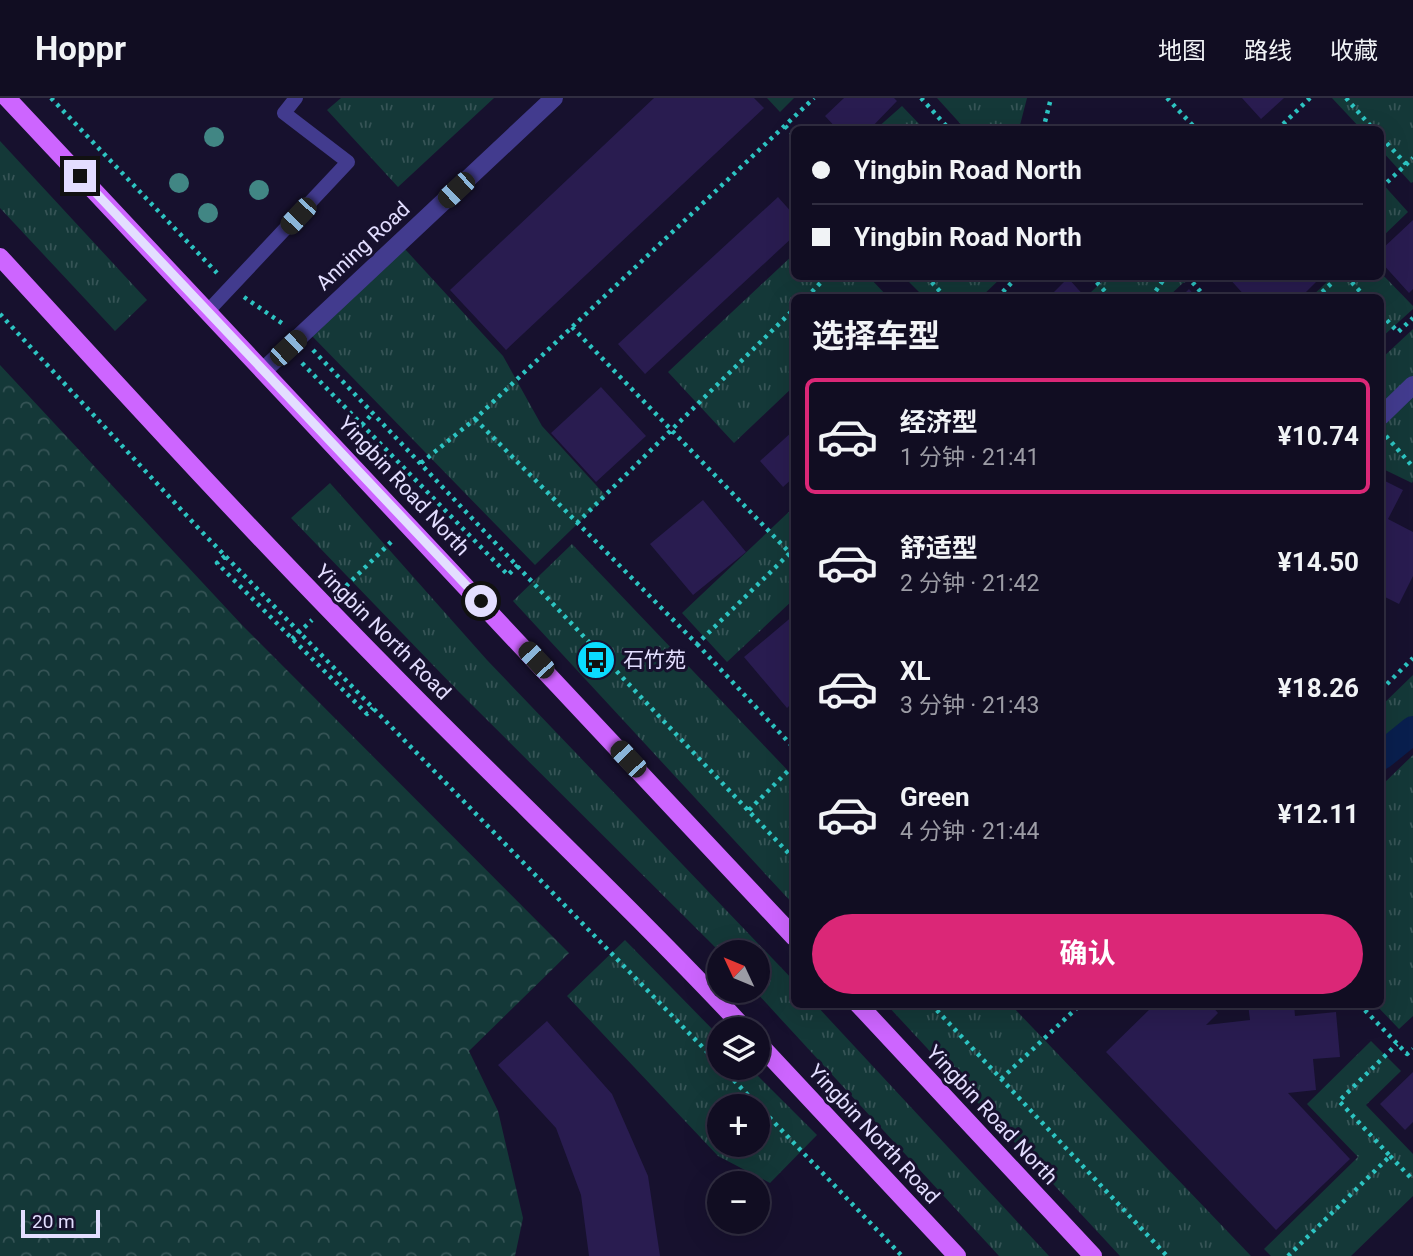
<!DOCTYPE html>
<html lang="zh">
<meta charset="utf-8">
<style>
body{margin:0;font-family:Roboto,"Noto Sans SC",sans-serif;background:#1e1b2f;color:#f1f3f6;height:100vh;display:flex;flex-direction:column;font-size:26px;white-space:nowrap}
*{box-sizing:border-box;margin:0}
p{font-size:23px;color:#9c9ca5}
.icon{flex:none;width:38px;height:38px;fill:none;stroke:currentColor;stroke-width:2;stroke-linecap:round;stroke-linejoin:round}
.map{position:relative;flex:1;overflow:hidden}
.sheet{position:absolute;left:791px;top:196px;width:593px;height:714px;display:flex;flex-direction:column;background:#110d22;border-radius:10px;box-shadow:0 7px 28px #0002,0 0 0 2px #302d40}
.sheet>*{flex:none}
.banner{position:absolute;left:791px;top:28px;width:593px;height:154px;border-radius:10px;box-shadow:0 7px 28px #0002,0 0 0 2px #302d40;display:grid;align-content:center;height:154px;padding:0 21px;background:#110d22}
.needle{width:46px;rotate:314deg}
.fabs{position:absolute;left:707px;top:842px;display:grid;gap:14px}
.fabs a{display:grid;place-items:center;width:63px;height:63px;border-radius:50%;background:#110d22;box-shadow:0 7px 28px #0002,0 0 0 2px #302d40;font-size:35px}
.scale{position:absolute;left:21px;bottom:18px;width:79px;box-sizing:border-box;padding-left:7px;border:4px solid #e3deff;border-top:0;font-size:19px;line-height:24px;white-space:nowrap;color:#e3deff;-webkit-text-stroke:5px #17112e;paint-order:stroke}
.end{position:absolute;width:32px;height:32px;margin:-16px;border:9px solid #e3deff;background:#111;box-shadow:0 0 0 4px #111}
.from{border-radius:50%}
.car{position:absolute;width:21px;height:42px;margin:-21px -10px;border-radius:9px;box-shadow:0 0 5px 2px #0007;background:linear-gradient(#222 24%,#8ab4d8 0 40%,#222 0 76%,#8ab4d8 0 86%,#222 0)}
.banner b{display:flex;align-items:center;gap:24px;height:66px;font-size:26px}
.banner b+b{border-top:2px solid #302d40}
.banner i{width:18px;height:18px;background:#f1f3f6}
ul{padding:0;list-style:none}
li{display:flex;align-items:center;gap:21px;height:116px;margin:0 14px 10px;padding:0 7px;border:4px solid transparent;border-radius:10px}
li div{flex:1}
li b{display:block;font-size:26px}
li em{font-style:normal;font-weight:700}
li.on{border-color:#db2777}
li>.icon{width:63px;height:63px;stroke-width:1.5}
h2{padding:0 21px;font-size:32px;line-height:84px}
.button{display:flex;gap:14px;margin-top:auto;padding:14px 21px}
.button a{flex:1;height:80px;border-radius:42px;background:#db2777;color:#fff;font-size:28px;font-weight:700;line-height:80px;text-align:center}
header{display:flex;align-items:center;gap:42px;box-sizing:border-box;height:98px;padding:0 35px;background:#110d22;border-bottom:2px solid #302d40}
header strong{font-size:33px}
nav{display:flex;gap:38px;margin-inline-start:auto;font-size:24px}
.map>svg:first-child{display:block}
.grass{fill:url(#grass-tufts);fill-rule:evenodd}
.forest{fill:url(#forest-crowns)}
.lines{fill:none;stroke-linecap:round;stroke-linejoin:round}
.canal{stroke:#091f4e;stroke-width:28}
.building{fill:#291c50}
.path{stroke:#2dc4c2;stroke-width:4.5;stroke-dasharray:3.5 5;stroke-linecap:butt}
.lane{stroke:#423b8e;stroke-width:14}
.street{stroke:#423b8e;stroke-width:18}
.primary{stroke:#cd65ff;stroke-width:18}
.tree{fill:#418684}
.route{stroke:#e3deff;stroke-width:9}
.labels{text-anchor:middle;stroke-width:6;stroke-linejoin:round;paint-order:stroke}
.street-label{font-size:21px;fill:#e3deff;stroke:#17112e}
.poi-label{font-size:21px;fill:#e3deff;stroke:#17112e;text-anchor:start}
</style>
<header>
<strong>Hoppr</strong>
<nav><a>地图</a><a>路线</a><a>收藏</a></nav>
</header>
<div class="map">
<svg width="1413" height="1158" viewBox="0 0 1413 1158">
<defs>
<pattern id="grass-tufts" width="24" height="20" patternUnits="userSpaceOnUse" patternTransform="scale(1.75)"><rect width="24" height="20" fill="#143838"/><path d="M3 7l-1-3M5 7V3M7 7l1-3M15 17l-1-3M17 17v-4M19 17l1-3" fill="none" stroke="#365456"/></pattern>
<pattern id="forest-crowns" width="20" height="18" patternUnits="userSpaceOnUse" patternTransform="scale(1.75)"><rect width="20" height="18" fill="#143838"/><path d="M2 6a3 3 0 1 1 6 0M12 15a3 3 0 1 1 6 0" fill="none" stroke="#365456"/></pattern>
</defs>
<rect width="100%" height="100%" fill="#17112e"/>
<!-- grass -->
<path class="grass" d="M341,0H494L398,89L327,12Z
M767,0H794L780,14Z
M937,0H1027L1019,31L966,32Z
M1332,0H1413V84L1411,85L1381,52V32L1361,31Z
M902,8L924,31H876Z
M0,43L147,202L115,233L0,110Z
M1381,84L1408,114L1381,140Z
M404,150L503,258L542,328L606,398L535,467L312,238Z
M794,156V178L869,179L888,199L794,200V288L734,345L668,274Z
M1381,175L1413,208V211L1381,240V200L1311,199L1327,184L1322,179L1381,178Z
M904,179H1002L980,200L924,199Z
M1107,179V178L1200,179L1183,185L1168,199H1094L1090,195Z
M1413,231V383L1412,385L1381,370V261Z
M330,385L487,562L794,883V906L816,907L1049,1158H999L755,893L758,892V854H720L458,593L291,420Z
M794,409V501L727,564L682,515Z
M572,446L794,679V807L513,503Z
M1413,577V618L1381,643V608Z
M1413,657V918L1399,931L1376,907L1381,906V688Z
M625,842L719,938V970H750L817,1037L770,1085L718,1058L567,898ZM719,1008H758V1046H719Z
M887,907H1011L1251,1158H1120Z
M1371,943L1401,973L1366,1007L1413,1056V1098L1351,1158H1271L1264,1151L1358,1059L1307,1006Z"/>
<!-- forest -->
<path class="forest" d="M0,267L242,527L569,855L469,953L498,1013L523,1120L515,1158H0Z"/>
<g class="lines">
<!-- canal -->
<path class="canal" d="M1381,658L1413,632"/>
</g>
<!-- building -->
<path class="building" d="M654,0H754L764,10L506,252L450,192Z
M844,0H894L897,3L869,32H838L825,18Z
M1242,0H1284L1261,21Z
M778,99L794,117V138L645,276L618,246Z
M1413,122V191L1409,195L1381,164V152Z
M1227,178H1316L1319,181L1300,200H1247Z
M1068,180L1086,200H1048Z
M1189,191L1197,200H1180Z
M601,289L646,338L596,384L551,335Z
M794,332V379L783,389L760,363Z
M1381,381L1403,392L1388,421L1413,434V478L1399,506L1381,497Z
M703,402L746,454L693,497L650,446Z
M794,517V603L787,610L744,559Z
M1155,906H1210L1218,915L1206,927L1250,922L1248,906H1294L1295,918L1336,914L1340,959L1313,961L1316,992L1288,995L1350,1061L1276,1132L1106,954Z
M547,923L612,996L648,1078L660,1158H589L581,1097L556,1030L498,967Z
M1413,974V1024L1405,1032L1380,1006Z"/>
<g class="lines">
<!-- path -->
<path class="path" d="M51,0L217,175
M921,0L950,32
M1167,0L1197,32
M1346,0L1374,32
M785,28L794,38
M1043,32L1051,0
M1277,32L1310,0
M1381,39L1406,66
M1381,90L1413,60
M926,178L946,200
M1091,178L1111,200
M1187,178L1206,200
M1346,178L1366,200
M244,199L283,226
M806,200L827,178
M997,200L1018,178
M1151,200L1166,178
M1316,200L1339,178
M0,216L200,432L719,966
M1381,216L1398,234L1413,220
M572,229L790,455L794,450
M313,252L794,761
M302,265L508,477L518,467
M475,321L697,546L790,455L794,460
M362,327L373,315
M1386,338L1413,369
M421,365L475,321L814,0
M423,413L435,401
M577,425L794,211
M225,458L217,465L367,616L373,610
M340,494L394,441
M292,541L312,522
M697,546L794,650
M1381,592L1413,560
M749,712L794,667
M931,906L1167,1158
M1359,906L1407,956L1413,951
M722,970L902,1158
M1001,981L1081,906
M1390,1058L1413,1082
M1288,1158L1390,1058L1339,1003L1397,946"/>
<!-- lane -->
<path class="lane" d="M208,213L348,64L284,15L296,0"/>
<!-- street -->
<path class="street" d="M264,272L554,0
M1381,318L1413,287"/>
<!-- primary -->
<path class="primary" d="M7,0L794,839
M0,159C131,302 262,445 399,583C514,700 633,811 745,931
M858,906L1093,1158
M758,945L957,1158"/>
</g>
<!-- trees -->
<g class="tree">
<circle cx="214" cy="39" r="10"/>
<circle cx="179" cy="85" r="10"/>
<circle cx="259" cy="92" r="10"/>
<circle cx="208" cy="115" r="10"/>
</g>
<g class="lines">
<!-- route -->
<path class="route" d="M80,78L481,503"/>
</g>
<!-- icons -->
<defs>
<symbol id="bus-disc" viewBox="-11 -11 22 22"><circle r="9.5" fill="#0adbff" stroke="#17112e"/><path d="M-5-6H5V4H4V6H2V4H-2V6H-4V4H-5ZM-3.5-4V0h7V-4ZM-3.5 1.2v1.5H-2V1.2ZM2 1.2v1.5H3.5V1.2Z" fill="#111"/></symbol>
</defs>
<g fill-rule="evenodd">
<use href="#bus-disc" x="574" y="540" width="44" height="44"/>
</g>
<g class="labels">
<!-- street labels -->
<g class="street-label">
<text transform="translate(363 148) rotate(-43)" y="7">Anning Road</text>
<text transform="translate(404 388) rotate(47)" y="7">Yingbin Road North</text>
<text transform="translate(383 534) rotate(45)" y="7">Yingbin North Road</text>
<text transform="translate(992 1017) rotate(47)" y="7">Yingbin Road North</text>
<text transform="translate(874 1036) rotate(47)" y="7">Yingbin North Road</text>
</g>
<!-- poi labels -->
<g class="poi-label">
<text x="623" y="569">石竹苑</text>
</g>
</g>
</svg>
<div class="fabs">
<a><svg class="needle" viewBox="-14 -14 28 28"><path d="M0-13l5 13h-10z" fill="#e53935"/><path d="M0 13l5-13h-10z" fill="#9c9ca5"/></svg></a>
<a><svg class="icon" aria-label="layers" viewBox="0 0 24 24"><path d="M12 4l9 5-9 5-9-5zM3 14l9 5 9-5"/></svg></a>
<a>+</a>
<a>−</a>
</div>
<div class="scale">20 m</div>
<i class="end from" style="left:481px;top:503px"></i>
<i class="end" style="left:80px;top:78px"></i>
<i class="car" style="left:456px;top:92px;rotate:227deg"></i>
<i class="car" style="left:298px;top:118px;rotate:223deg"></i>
<i class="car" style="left:288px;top:250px;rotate:47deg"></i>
<i class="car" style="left:536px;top:562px;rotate:317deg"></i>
<i class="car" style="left:628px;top:661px;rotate:317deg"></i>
<div class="banner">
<b><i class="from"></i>Yingbin Road North</b>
<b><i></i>Yingbin Road North</b>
</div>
<section class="sheet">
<h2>选择车型</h2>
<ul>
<li class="on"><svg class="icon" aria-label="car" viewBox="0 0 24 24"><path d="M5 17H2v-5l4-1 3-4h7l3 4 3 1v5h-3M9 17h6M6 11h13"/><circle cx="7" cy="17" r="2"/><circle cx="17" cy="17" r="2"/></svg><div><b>经济型</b><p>1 分钟 · 21:41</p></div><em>¥10.74</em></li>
<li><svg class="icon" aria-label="car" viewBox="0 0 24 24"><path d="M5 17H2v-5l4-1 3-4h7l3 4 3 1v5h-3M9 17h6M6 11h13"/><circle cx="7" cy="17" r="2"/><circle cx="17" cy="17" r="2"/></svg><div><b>舒适型</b><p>2 分钟 · 21:42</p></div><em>¥14.50</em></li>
<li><svg class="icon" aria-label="car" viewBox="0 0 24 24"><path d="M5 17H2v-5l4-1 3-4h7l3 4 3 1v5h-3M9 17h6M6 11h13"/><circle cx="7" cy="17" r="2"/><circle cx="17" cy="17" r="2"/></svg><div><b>XL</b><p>3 分钟 · 21:43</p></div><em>¥18.26</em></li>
<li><svg class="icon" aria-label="car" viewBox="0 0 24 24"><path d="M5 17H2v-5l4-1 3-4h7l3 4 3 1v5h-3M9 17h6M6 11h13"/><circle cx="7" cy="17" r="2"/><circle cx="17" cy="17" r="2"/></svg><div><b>Green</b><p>4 分钟 · 21:44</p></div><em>¥12.11</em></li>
</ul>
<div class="button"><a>确认</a></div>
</section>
</div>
